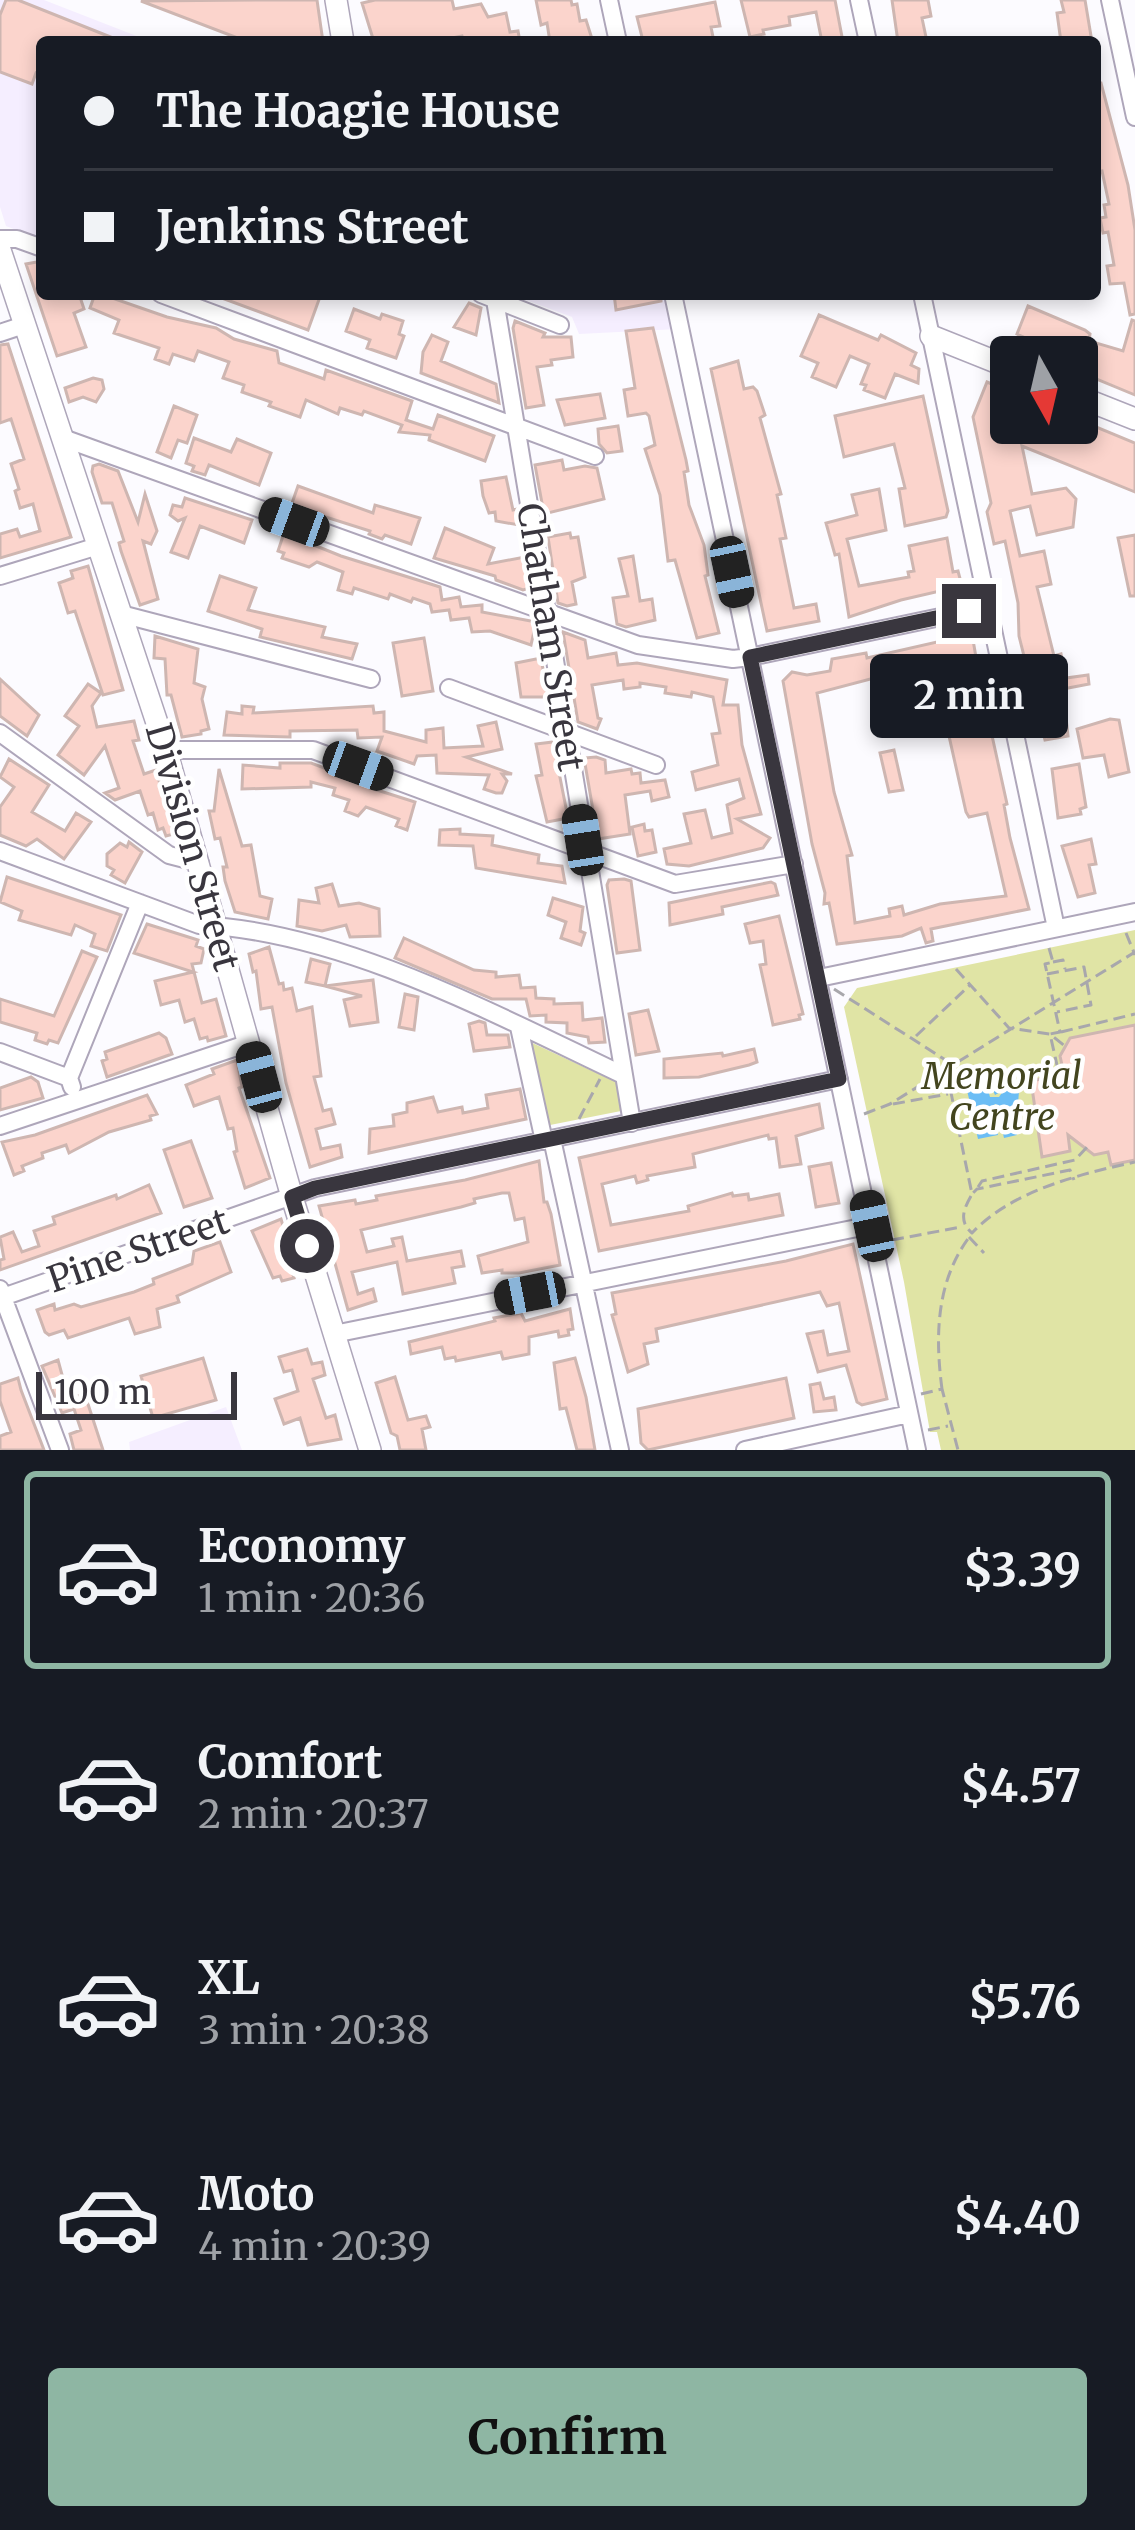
<!DOCTYPE html>
<meta charset="utf-8">
<style>
body{margin:0;font-family:Merriweather,serif;background:#242831;color:#f1f3f6;height:100vh;display:flex;flex-direction:column;font-size:45px;white-space:nowrap}
*{box-sizing:border-box;margin:0}
p{font-size:39px;color:#9ea1a6}
.icon{flex:none;width:66px;height:66px;fill:none;stroke:currentColor;stroke-width:2;stroke-linecap:round;stroke-linejoin:round}
.map{position:relative;height:1450px;overflow:hidden}
.details{display:flex;flex-direction:column;background:#171b24;flex:1}
.details>*{flex:none}
.banner{position:absolute;left:36px;top:36px;width:1065px;height:264px;border-radius:12px;box-shadow:0 6px 18px #0003;display:grid;align-content:center;height:264px;padding:0 48px;background:#171b24}
.needle{width:78px;rotate:172deg}
.fabs{position:absolute;left:990px;top:336px;display:grid;gap:24px}
.fabs a{display:grid;place-items:center;width:108px;height:108px;border-radius:12px;background:#171b24;box-shadow:0 6px 18px #0003;font-size:60px}
.scale{position:absolute;left:36px;bottom:30px;width:201px;box-sizing:border-box;padding-left:12px;border:6px solid #39363e;border-top:0;font-size:33px;line-height:42px;white-space:nowrap;color:#39363e;-webkit-text-stroke:9px #fff;paint-order:stroke}
.end{position:absolute;width:54px;height:54px;margin:-27px;border:15px solid #39363e;background:#fff;box-shadow:0 0 0 6px #fff}
.from{border-radius:50%}
.bubble{position:absolute;height:84px;border-radius:12px;background:#171b24;box-shadow:0 6px 18px #0003;font-size:39px;font-weight:700;line-height:84px;text-align:center}
.car{position:absolute;width:36px;height:72px;margin:-36px -18px;border-radius:15px;box-shadow:0 0 9px 3px #0007;background:linear-gradient(#222 24%,#8ab4d8 0 40%,#222 0 76%,#8ab4d8 0 86%,#222 0)}
.banner b{display:flex;align-items:center;gap:42px;height:114px;font-size:45px}
.banner b+b{border-top:3px solid #363941}
.banner i{width:30px;height:30px;background:#f1f3f6}
ul{padding:21px 0 0;list-style:none}
li{display:flex;align-items:center;gap:36px;height:198px;margin:0 24px 18px;padding:0 24px;border:6px solid transparent;border-radius:12px}
li div{flex:1}
li b{display:block;font-size:45px}
li em{font-style:normal;font-weight:700}
li.on{border-color:#8eb6a3}
li>.icon{width:108px;height:108px;stroke-width:1.5}
.action{display:flex;gap:24px;margin-top:auto;padding:24px 48px}
.action a{flex:1;height:138px;border-radius:12px;background:#8eb6a3;color:#111;font-size:48px;font-weight:700;line-height:138px;text-align:center}
.map>svg:first-child{display:block}
.built{fill:#f5eeff}
.green{fill:#e0e4a5}
.water{fill:#6bbdf5}
.building{fill:#fbd4cc;stroke:#ceb6b1;stroke-width:3;fill-rule:evenodd}
.lines{fill:none;stroke-linecap:round;stroke-linejoin:round}
.minor-casing{stroke:#aea6ba;stroke-width:20}
.major-casing{stroke:#aea6ba;stroke-width:24}
.path{stroke:#a8a7ac;stroke-width:3;stroke-dasharray:12 6;stroke-linecap:butt}
.minor{stroke:#fff;stroke-width:16}
.major{stroke:#fff;stroke-width:21}
.route{stroke:#39363e;stroke-width:15}
.labels{text-anchor:middle;stroke-width:9;stroke-linejoin:round;paint-order:stroke}
.street-label{font-size:36px;fill:#39363e;stroke:#fff}
.park-label{font-size:36px;font-style:italic;fill:#43451f;stroke:#fff}
</style>
<div class="map">
<svg width="1135" height="1450" viewBox="0 0 1135 1450">
<rect width="100%" height="100%" fill="#fcfbff"/>
<!-- built -->
<path class="built" d="M0,0H44L152,42H42V240L6,226L0,207Z
M510,294H666L678,329L579,334L572,317Z
M226,1407L242,1450H130L129,1442Z"/>
<!-- green -->
<path class="green" d="M1135,930V1450H941L937,1432H930L904,1282L844,1007L857,988Z
M526,1040L616,1082L621,1111L545,1126Z"/>
<!-- water -->
<path class="water" d="M1007,1079L1018,1083L1009,1092L1019,1091L1018,1104H1022L1024,1111L1014,1118L1017,1135L1004,1138L996,1104L992,1106L998,1135L978,1139L967,1090L987,1086L990,1097H999L1004,1090L995,1095L991,1086Z"/>
<!-- building -->
<path class="building" d="M6,0H18L123,42H42V75L36,73L32,84L0,72V15Z
M259,0H317L323,42H248L141,1Z
M375,0H452L454,9L481,4L488,17L506,13L510,32L518,31L520,42H464L462,36L432,42H374L362,3Z
M536,0H571L572,5L577,4L580,21L586,20L593,42H550L547,23L541,25Z
M741,0H835L843,42H822L816,12L789,17L790,25L763,30L764,34L750,37Z
M892,0H928L931,16L922,18L927,42H898Z
M1061,0H1085L1092,42H1061L1057,13L1064,12Z
M715,2L720,26L711,27L714,42H662L659,38L643,41L637,17Z
M1095,83H1101L1128,185L1135,230V314L1130,315L1124,283L1110,284L1107,266L1114,265L1108,232L1103,233L1100,218L1106,217L1104,205L1109,204L1102,171L1095,172Z
M42,261V294H79L84,309L74,313L86,347L57,356L26,264Z
M95,294H116L115,299L167,317L216,328L234,339L277,351L279,363L324,379L326,370L412,401L406,420L433,429L438,415L494,436L485,461L429,440L430,435L399,432L402,425L364,411L362,415L340,408L338,414L306,400L300,417L269,406L271,402L242,392L244,385L223,378L229,362L198,351L194,361L173,354L169,364L155,359L159,348L114,333L119,320L90,308Z
M211,294H321L308,330Z
M614,294H661V301L616,310Z
M469,303L481,308L476,335L454,327Z
M1028,306L1085,330L1090,334L1089,341L1123,351L1132,320L1135,321V395L1077,371V357H1067L1017,334Z
M354,309L380,319L382,314L403,321L399,334L404,336L396,358L367,348L370,340L346,331Z
M819,315L878,340L881,335L916,353L911,365L919,369L918,383L895,374L885,398L864,390L866,385L861,384L869,364L850,356L836,387L812,377L818,363L801,356Z
M515,321L545,333L543,337H571L573,357L551,360L552,365L537,367L544,405L526,408L513,328Z
M653,328L686,460L688,471L684,472L689,505L704,545L708,575L705,576L719,633L697,638L675,560L668,561L660,495L645,449L655,445L649,416L646,413L628,416L624,390L635,388L626,331Z
M432,335L448,342L441,361L496,384L499,403L421,373L423,352Z
M8,344L71,537L0,558V534L17,529L20,537L40,531L33,504L20,508L15,491L19,489L11,464L24,459L11,419L0,423V345Z
M738,361L744,389L753,387L757,391L765,415L760,418L781,494L777,495L786,538L780,539L794,608L816,604L819,621L767,631L711,369Z
M93,378L102,380L104,389L96,402L83,397L69,402L65,388Z
M987,382L1011,392V423H1077V419L1135,443V492L1022,446L1032,494L1066,488L1076,499L1073,527L1037,535L1030,506L1010,511L1020,556L1044,551L1051,584L1037,587L1054,656L1061,654L1066,678L1088,675L1089,684L1063,689L1068,736L1045,740L1019,636L1018,603L1005,541L994,544L987,512L991,503L973,417Z
M600,394L605,418L565,425L557,400Z
M923,396L948,511L946,517L905,526L899,489L905,488L894,444L844,457L835,416Z
M174,406L197,415L187,443L178,440L171,458L157,452Z
M618,426L622,451L607,453L599,444L598,429Z
M194,438L231,452L237,439L271,453L259,485L209,465L205,475L192,471L194,466L186,463Z
M562,460L564,470L585,466L597,468L604,499L544,514L535,465Z
M99,464L118,471L138,522L145,494L157,531L151,544L143,541L158,599L140,605L121,551L119,543L124,541L112,503H102L92,472L93,466Z
M506,477L513,510L517,509L519,525L496,521L495,512L489,513L483,496L481,481Z
M298,486L373,513L375,505L420,518L411,544L385,535L382,539L369,534L370,531L291,506Z
M879,489L886,530L847,539L859,586L909,577L908,572L914,571L909,546L947,538L953,572L958,571L962,586L901,600L849,617L839,554L835,555L826,523L857,515L852,495Z
M185,498L252,520L244,543L200,526L188,558L171,552L185,518L178,521L170,515L173,505L182,507Z
M445,528L494,548L488,564L525,557L530,588L523,590L496,580L495,576L434,558Z
M284,533L341,556L440,587L442,600L459,597L461,607L482,605V612L536,622L531,645L490,631L472,632L469,618L451,620L449,610L432,612L430,604L413,598L411,602L390,594L388,599L354,588L352,594L338,590L343,572L317,562L309,567L282,558L284,553L278,551Z
M570,533L571,538L578,537L585,577L572,582L576,604L567,606L558,603L548,537Z
M1135,535V596H1130L1118,538Z
M633,556L640,601L652,599L655,620L626,627L617,624L613,598L628,596L619,559Z
M88,566L123,690L103,695L75,611L68,613L59,583L73,578L71,571Z
M220,576L256,588L248,610L325,627L322,637L357,644L352,659L260,637L262,629L208,611Z
M563,632L585,640L588,658L616,653L618,665L637,663L727,680L723,705H738L742,745L761,814L737,819L770,838L763,848L689,866L667,864L664,849L691,843L684,814L705,810L712,838L732,833L727,805L744,798L739,779L696,790L692,772L718,765L712,734L720,733L713,697L692,692L691,697L665,693L666,687L640,683V687L624,689L623,680L592,685L598,718L601,719L597,729L578,722Z
M972,634L978,669L974,670L978,691L982,690L1007,804L1004,805L1010,838L1029,909L931,929L933,941L926,943L921,928L902,936L837,944L829,903L824,904L825,893L812,844L783,681L792,672L807,675L830,671L832,659L866,653L867,658ZM947,674L951,690L958,688L965,719L947,727L966,812L969,817L987,813L1006,896L940,904L904,915L902,906L889,909L890,916L855,923L847,856L852,855L834,792L817,693L878,677L886,693L896,691L895,686Z
M155,636L198,649L194,683L205,687L202,699L209,729L201,731V734L182,737L171,695H167L165,659L154,658Z
M424,638L433,691L402,696L393,643Z
M541,658L548,697H521L516,663Z
M0,679L39,715L27,736L0,716Z
M88,684L101,693L92,706L97,727L134,721L139,740L133,741L144,774L156,770L174,834L166,836L163,828L158,830L153,813L148,815L140,791L115,800L105,793L119,788L105,746L84,775L58,755L79,726L65,716Z
M242,706L254,707L253,713L373,706L374,713L384,712V731L426,742V730L443,728L444,748L483,746L478,726L496,722L502,749L466,757L512,774H502L507,781L502,793H496L484,789L489,775L437,773L436,755L417,756L414,764L377,751L382,737L358,738L357,730L290,731V737L224,735L227,712L242,714Z
M1110,719L1119,720L1129,772L1109,777L1104,755L1083,758L1077,729Z
M553,742L568,818L547,822L536,776L542,775L536,744Z
M894,750L903,790L889,792L880,753Z
M596,757L605,760L606,773L631,769L632,774L640,773L641,783L665,780L669,797L652,801L650,791L625,795L630,834L598,839L584,758Z
M9,759L49,785L32,812L65,831L76,813L91,822L64,859L37,839L26,846L0,835V807L14,787L0,777Z
M280,763H311L378,788L377,790L415,802L407,830L396,826L399,819L366,807L358,816L345,811L349,800L333,795L335,788L311,782V787L242,789L243,765L280,768Z
M1079,764L1086,807L1080,809L1081,814L1058,818L1052,769Z
M219,769L242,846L251,845L260,896L272,899L268,919L235,912L225,881L223,867H227L220,838L215,839L209,811H214Z
M644,824L645,831L652,830L656,852L638,856L632,827Z
M460,829V834L493,836L492,845L539,855L538,863L562,866L565,883L476,868L473,846L439,845L440,830Z
M1091,839L1096,864L1089,865L1095,893L1078,897L1062,846Z
M129,842L142,852L125,883L111,875L114,870L107,866V854L120,843L127,847Z
M7,877L121,915L107,951L91,946L95,934L75,925L71,935L19,920L22,911L0,902Z
M624,879L631,881L640,950L617,953L607,885L609,880Z
M771,882L775,884L778,895L722,907L723,914L670,925L669,903Z
M332,884L339,906L359,903L379,909L380,936L350,937L346,925L322,931L297,926L299,900L319,903L316,888Z
M553,898L583,907L580,931L585,933L581,945L561,938L566,922L548,915Z
M779,916L803,1014L799,1015L800,1019L773,1025L760,965L766,964L763,941L750,943L745,924Z
M147,924L198,940L196,946L204,949L201,963L192,964L202,1003L216,999L226,1036L208,1041L207,1037L200,1039L194,1019L185,1022L179,1000L161,1005L155,981L193,972L134,953Z
M404,938L474,970L496,972V977L519,975L521,988L535,987L536,998L554,999V1004L582,1003L583,1020L602,1018L605,1042L589,1043L588,1037L567,1033V1023L546,1022V1015L530,1016L526,999H492L395,958Z
M269,947L279,984L283,983L284,990L292,988L297,1011L312,1007L321,1076L314,1077L323,1111L331,1109L335,1124L316,1129L321,1149L340,1145L342,1157L310,1167L286,1083L272,1007L261,1009L256,971L253,972L249,954Z
M82,951L97,957L58,1043L49,1040L47,1044L35,1040L37,1033L0,1022V999L54,1016Z
M311,959L330,964L325,986L306,982Z
M373,980L378,1022L350,1026L344,1000L362,996L325,986Z
M405,994L418,997L414,1030L399,1027Z
M648,1010L659,1051L636,1055L629,1014Z
M479,1021L485,1023L487,1035H508L510,1047L474,1051L469,1024Z
M1135,1025V1160L1111,1165L1108,1152L1094,1155L1068,1135L1070,1151L1042,1157L1031,1081L1064,1074L1060,1056L1070,1038Z
M159,1033L166,1038L172,1054L107,1077L102,1061L107,1059L105,1052Z
M754,1049L757,1062L749,1065L699,1077L664,1078V1059L722,1053L723,1056Z
M237,1060L242,1087L239,1088L270,1178L245,1188L234,1152L237,1151L233,1128L228,1129L219,1097L194,1106L186,1085L214,1074L212,1069Z
M31,1077L38,1082L43,1098L0,1110V1088Z
M520,1089L526,1119L369,1153L370,1129L394,1126L393,1115L407,1112V1103L433,1097L438,1112L462,1107L463,1113L488,1108L486,1095Z
M147,1095L157,1114L150,1116L151,1120L109,1132L69,1153L66,1145L42,1153L43,1158L22,1166L24,1171L14,1175L2,1142L35,1135Z
M819,1104L823,1128L796,1136L801,1164L780,1167L776,1138L769,1139L768,1135L693,1154L695,1167L647,1176L648,1180L637,1183L635,1176L602,1184L611,1225L689,1211L688,1206L732,1193L733,1196L748,1194L749,1200L779,1194L783,1215L599,1251L579,1158Z
M191,1141L212,1198L184,1207L164,1150Z
M539,1161L544,1202H547L551,1214L560,1265L519,1273H502V1270L482,1273L478,1256L528,1242L524,1218L515,1220L509,1193H502L474,1199L475,1203L461,1207L361,1230L367,1252L394,1246L392,1239L402,1237L407,1261L461,1251L464,1266L452,1268L455,1283L403,1294L397,1262L352,1272L358,1294L373,1289L376,1301L348,1310L319,1206L355,1200L356,1204L377,1200L376,1196L465,1180Z
M831,1163L839,1203L816,1207L809,1167Z
M149,1185L161,1213L0,1270V1260L4,1259L0,1237L13,1232L22,1252L39,1246L34,1231L55,1224L53,1217L116,1195L117,1199Z
M281,1219L286,1236L281,1237L294,1278L282,1281L280,1276L273,1278L252,1231Z
M220,1242L231,1272L177,1296L179,1302L157,1309L160,1327L135,1334L129,1318L68,1338L64,1330L49,1335L45,1332L37,1310L54,1304L55,1310L74,1304L81,1307L134,1292L154,1284L153,1279L192,1264L194,1251Z
M853,1244L887,1399L862,1405L857,1402L846,1365L818,1372L807,1334L823,1331L828,1355L849,1351L839,1303L827,1306L820,1292L656,1329L658,1341L644,1344L648,1364L628,1372L612,1315L616,1314L612,1293L786,1261Z
M570,1309L573,1329L568,1330L569,1335L559,1337L558,1331L529,1337V1354L503,1359L501,1352L456,1361L455,1357L445,1359L442,1347L411,1354L409,1342L495,1321L494,1318L521,1313L525,1321Z
M307,1349L312,1364L322,1362L325,1375L313,1379L326,1418L335,1415L341,1439L308,1445L300,1418L284,1424L275,1399L298,1391L292,1370L284,1372L279,1357Z
M203,1358L216,1400L153,1418L141,1376Z
M575,1358L586,1397L595,1450H577L566,1408L560,1409L554,1363Z
M58,1360L68,1397L85,1395L103,1450H74L70,1434L81,1430L74,1409L62,1413L42,1366Z
M395,1377L408,1420L426,1416L430,1427L422,1429L426,1450H400L397,1436L391,1433L376,1383Z
M18,1378L21,1390L44,1450H0V1436L11,1432L0,1401V1384Z
M786,1378L794,1418L648,1450L641,1443L638,1409Z
M820,1383L824,1399L834,1397L836,1410L814,1412L810,1385Z"/>
<g class="lines">
<defs>
<path id="minor" d="M609,0L618,42
M859,0L868,42
M1110,0L1135,117
M0,239H17L42,248
M161,294L595,456
M481,294L560,325
M494,294L632,1123
M673,294L917,1450
M922,294L1056,928
M0,333L24,325
M63,438L638,645L733,659L750,657L988,607
M0,576L98,546
M121,614L371,679
M449,688L656,765
M0,733L169,855L200,863
M166,750H313L675,884L794,864
M0,851L199,925C343,932 494,1014 623,1075
M819,978L1135,912
M519,1027L544,1141
M0,1052L69,1078L72,1087
M69,1078L140,903
M0,1126L249,1043
M552,1139L620,1450
M0,1289L60,1450
M0,1298L315,1188L839,1079
M334,1334L872,1225
M745,1450L909,1414"/>
<path id="major" d="M336,0L343,42
M0,250L166,750L292,1197L370,1450
M931,336L1011,368
M1077,396L1135,419"/>
</defs>
<!-- minor casing -->
<use href="#minor" class="minor-casing"/>
<!-- major casing -->
<use href="#major" class="major-casing"/>
<!-- path -->
<path class="path" d="M1126,933L1135,955
M1049,948L1053,962L1045,964L1060,1032L1050,1034L1059,1074
M1053,962L1063,960L1065,969
M956,969L1009,1028L1050,1034L1066,1047
M1047,974L1084,967L1091,1005L1057,1012
M834,989L944,1059L972,1194L977,1189L1070,1170L1074,1180
M1061,1032L1135,1014
M916,1036L970,985
M893,1104L948,1094
M864,1114L890,1104L1135,952
M579,1119L600,1079
M978,1187L982,1181L1075,1160L1087,1147
M971,1196C963,1210 959,1222 972,1233C1011,1191 1080,1174 1135,1162
M969,1237L984,1253
M892,1240L961,1227
M942,1389C935,1336 936,1281 970,1236
M921,1394L942,1389L958,1450
M928,1430L948,1426"/>
<!-- minor -->
<use href="#minor" class="minor"/>
<!-- major -->
<use href="#major" class="major"/>
</g>
<g class="lines">
<!-- route -->
<path class="route" d="M307,1246L292,1197L315,1188L839,1079L750,657L969,611"/>
</g>
<g class="labels">
<!-- street labels -->
<g class="street-label">
<text transform="translate(551 637) rotate(81)" y="13">Chatham Street</text>
<text transform="translate(193 847) rotate(74)" y="13">Division Street</text>
<text transform="translate(138 1250) rotate(-19)" y="13">Pine Street</text>
</g>
<!-- park labels -->
<g class="park-label">
<text x="1002" y="1089">Memorial<tspan x="1002" dy="41">Centre</tspan></text>
</g>
</g>
</svg>
<div class="fabs">
<a><svg class="needle" viewBox="-14 -14 28 28"><path d="M0-13l5 13h-10z" fill="#e53935"/><path d="M0 13l5-13h-10z" fill="#9ea1a6"/></svg></a>
</div>
<div class="scale">100 m</div>
<i class="end from" style="left:307px;top:1246px"></i>
<i class="end" style="left:969px;top:611px"></i>
<div class="bubble" style="left:870px;top:654px;width:198px">2 min</div>
<i class="car" style="left:294px;top:522px;rotate:290deg"></i>
<i class="car" style="left:732px;top:572px;rotate:168deg"></i>
<i class="car" style="left:358px;top:766px;rotate:110deg"></i>
<i class="car" style="left:583px;top:840px;rotate:351deg"></i>
<i class="car" style="left:259px;top:1077px;rotate:345deg"></i>
<i class="car" style="left:872px;top:1226px;rotate:348deg"></i>
<i class="car" style="left:530px;top:1293px;rotate:259deg"></i>
<div class="banner">
<b><i class="from"></i>The Hoagie House</b>
<b><i></i>Jenkins Street</b>
</div>
</div>
<section class="details">
<ul>
<li class="on"><svg class="icon" aria-label="car" viewBox="0 0 24 24"><path d="M5 17H2v-5l4-1 3-4h7l3 4 3 1v5h-3M9 17h6M6 11h13"/><circle cx="7" cy="17" r="2"/><circle cx="17" cy="17" r="2"/></svg><div><b>Economy</b><p>1 min · 20:36</p></div><em>$3.39</em></li>
<li><svg class="icon" aria-label="car" viewBox="0 0 24 24"><path d="M5 17H2v-5l4-1 3-4h7l3 4 3 1v5h-3M9 17h6M6 11h13"/><circle cx="7" cy="17" r="2"/><circle cx="17" cy="17" r="2"/></svg><div><b>Comfort</b><p>2 min · 20:37</p></div><em>$4.57</em></li>
<li><svg class="icon" aria-label="car" viewBox="0 0 24 24"><path d="M5 17H2v-5l4-1 3-4h7l3 4 3 1v5h-3M9 17h6M6 11h13"/><circle cx="7" cy="17" r="2"/><circle cx="17" cy="17" r="2"/></svg><div><b>XL</b><p>3 min · 20:38</p></div><em>$5.76</em></li>
<li><svg class="icon" aria-label="car" viewBox="0 0 24 24"><path d="M5 17H2v-5l4-1 3-4h7l3 4 3 1v5h-3M9 17h6M6 11h13"/><circle cx="7" cy="17" r="2"/><circle cx="17" cy="17" r="2"/></svg><div><b>Moto</b><p>4 min · 20:39</p></div><em>$4.40</em></li>
</ul>
<div class="action"><a>Confirm</a></div>
</section>
